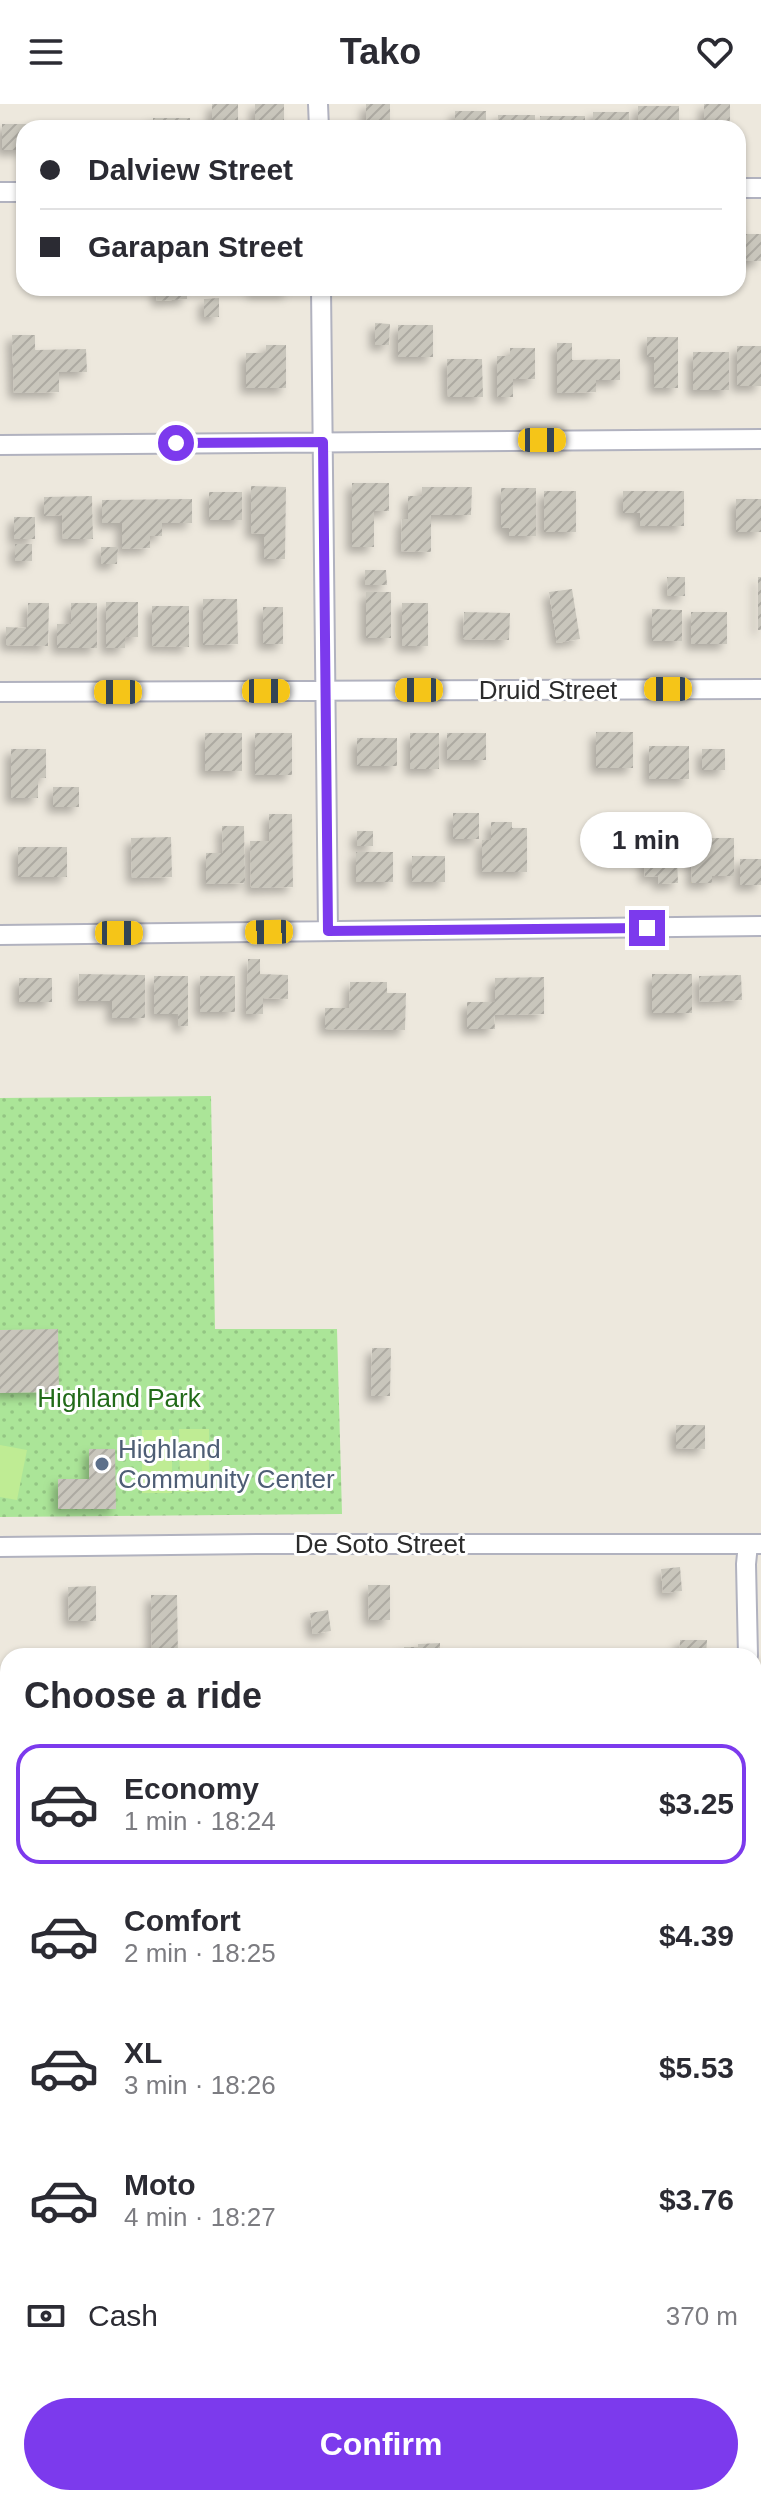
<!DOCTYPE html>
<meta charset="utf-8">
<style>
body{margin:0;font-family:Arial,sans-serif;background:#f2f2f3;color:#2b2b33;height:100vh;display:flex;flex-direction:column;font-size:30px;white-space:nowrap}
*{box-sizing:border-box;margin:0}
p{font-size:26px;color:#7c7c81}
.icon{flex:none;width:44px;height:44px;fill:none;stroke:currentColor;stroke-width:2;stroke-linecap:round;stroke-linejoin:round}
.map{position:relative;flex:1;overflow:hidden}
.side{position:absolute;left:0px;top:1544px;width:762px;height:858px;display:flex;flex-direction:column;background:#fff;border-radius:24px 24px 0 0;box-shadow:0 2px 6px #0004}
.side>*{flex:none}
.top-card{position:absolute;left:16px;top:16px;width:730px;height:176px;border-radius:24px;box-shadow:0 2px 6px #0004;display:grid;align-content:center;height:176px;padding:0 24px;background:#fff}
.end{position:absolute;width:36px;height:36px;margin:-18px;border:10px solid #7c3aed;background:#fff;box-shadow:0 0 0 4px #fff}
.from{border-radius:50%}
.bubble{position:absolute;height:56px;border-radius:28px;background:#fff;box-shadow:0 2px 6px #0004;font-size:26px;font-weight:700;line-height:56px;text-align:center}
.car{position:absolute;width:24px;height:48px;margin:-24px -12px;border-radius:10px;box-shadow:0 0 6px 2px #0007;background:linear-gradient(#f5c518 24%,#345 0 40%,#f5c518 0 76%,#345 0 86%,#f5c518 0)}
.top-card b{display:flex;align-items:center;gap:28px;height:76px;font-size:30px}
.top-card b+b{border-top:2px solid #e1e1e2}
.top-card i{width:20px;height:20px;background:#2b2b33}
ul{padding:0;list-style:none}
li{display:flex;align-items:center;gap:24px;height:120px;margin:0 16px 12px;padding:0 8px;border:4px solid transparent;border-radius:24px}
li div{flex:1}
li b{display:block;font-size:30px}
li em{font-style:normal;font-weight:700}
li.active{border-color:#7c3aed}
li>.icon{width:72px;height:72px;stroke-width:1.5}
h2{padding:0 24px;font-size:36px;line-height:96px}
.pay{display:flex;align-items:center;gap:20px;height:88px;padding:0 24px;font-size:30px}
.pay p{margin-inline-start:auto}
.button{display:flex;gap:16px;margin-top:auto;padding:16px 24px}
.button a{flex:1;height:92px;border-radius:48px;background:#7c3aed;color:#fff;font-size:32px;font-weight:700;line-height:92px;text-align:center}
header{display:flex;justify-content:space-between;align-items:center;height:104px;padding:0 24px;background:#fff;font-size:36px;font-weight:700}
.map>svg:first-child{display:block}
.park{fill:url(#park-dots)}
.pitch{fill:#bfec94}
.building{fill:url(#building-hatch);filter:url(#shadow)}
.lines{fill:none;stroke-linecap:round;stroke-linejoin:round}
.minor-casing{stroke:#b1b2bf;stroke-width:22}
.minor{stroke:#fff;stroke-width:18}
.route{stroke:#7c3aed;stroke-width:10}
.service-dot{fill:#5c6f8a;stroke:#fff;stroke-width:3}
.labels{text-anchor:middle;stroke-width:6;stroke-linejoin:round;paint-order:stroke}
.street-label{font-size:26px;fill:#2b2b2b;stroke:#fff}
.park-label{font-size:26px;fill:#226b19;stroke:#fff}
.service-label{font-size:26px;fill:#4e5e75;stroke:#fff;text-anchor:start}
</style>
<header><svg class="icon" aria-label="menu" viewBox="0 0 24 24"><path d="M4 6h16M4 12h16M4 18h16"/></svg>Tako<svg class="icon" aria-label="heart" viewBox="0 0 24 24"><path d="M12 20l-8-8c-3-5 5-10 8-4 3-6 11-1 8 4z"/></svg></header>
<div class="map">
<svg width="761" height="2401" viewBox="0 0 761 2401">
<defs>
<pattern id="park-dots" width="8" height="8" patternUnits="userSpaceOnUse" patternTransform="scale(2)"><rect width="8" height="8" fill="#abe598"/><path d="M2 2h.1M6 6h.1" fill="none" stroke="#93c583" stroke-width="1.8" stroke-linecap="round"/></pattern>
<pattern id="building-hatch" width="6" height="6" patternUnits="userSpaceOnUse" patternTransform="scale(2)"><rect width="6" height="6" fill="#c9c6bc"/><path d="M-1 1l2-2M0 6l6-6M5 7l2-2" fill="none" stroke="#adaaa2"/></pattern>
<filter id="shadow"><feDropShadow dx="-5.5" dy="5.5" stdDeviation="4" flood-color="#0004"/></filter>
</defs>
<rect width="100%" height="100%" fill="#ede8dd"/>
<!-- park -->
<path class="park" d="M211,992L215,1225H337L342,1410L0,1413V994Z"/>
<!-- pitch -->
<path class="pitch" d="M179,1325H209V1388H180Z
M142,1326H172V1389H142Z
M0,1341L27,1346L17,1396L0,1393Z"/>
<!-- building -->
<path class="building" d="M212,0H238V24H212Z
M255,0H284V24H255Z
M366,0H390V24H366Z
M704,0H730V24H704Z
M638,2H679V24H638Z
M455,7H486V24H455Z
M593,8H629V24H593Z
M498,11H535V24H498Z
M540,12H585V24H540Z
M153,14H190V24H153Z
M2,20H42V24H24V46H2Z
M738,113H746V130H761V157H738Z
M156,184H187V195L157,197Z
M252,184H289V189H252Z
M219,194V213H204V195Z
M375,219L390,220L389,241H375Z
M398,221H433V253H398Z
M12,231H35V246L86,245L87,268H59V288L14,289Z
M647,233H678V284H654V253H647Z
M557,239H572V256L620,255V276H596V288L557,289Z
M266,241H286V284H246V249H266Z
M737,242H761V282H737Z
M510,244H535V275H513V293H497V252H510Z
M693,248H729V286H693Z
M447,255H482L483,293H448Z
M352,379H389V407H374V443H352Z
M251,382L286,383L285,455H264V430L251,429Z
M422,383H472L471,411H431V448L401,447L402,415H408V392H422Z
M501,384H536V432H509V424H501Z
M544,387H576V428H544Z
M623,387H684V422H640V409H623Z
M209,388H242V416H209Z
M92,392L93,435H63L62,411L44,412V393Z
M192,395V419H162V432H150V444L122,445V419H102V396Z
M736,395H761V428H736Z
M14,413H35V435H14Z
M15,440H32V457H15Z
M101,443H118L117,460H101Z
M365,466H386L387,481H365Z
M667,473H685V492H668Z
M758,473H761V526H758Z
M572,485L580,535L557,539L549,488Z
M366,488H391V534H366Z
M203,495H237L238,540L203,541Z
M106,498H138V533H125V544H106Z
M28,499H49L48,542L6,541V523L27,524Z
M71,499H97V544H57V520H71Z
M402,499H428V542H402Z
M152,502H189V543L152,542Z
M263,503H283V540H263Z
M652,505L682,506V537H652Z
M464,508L510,509L509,536L463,535Z
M691,508H727V540H691Z
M596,628H633V664H596Z
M205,629H242V667H205Z
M255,629H292V671H255Z
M410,629H439V665H410Z
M447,629H486V656H447Z
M357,634H397V662H357Z
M649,642H689V675H649Z
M11,645H46V674H38V694H11Z
M702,645H725V666H702Z
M53,683H79V703H53Z
M453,709H479V735H453Z
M269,710H292L293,783L251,784L250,737H269Z
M491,718H512V724H527V768H482V736H491Z
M222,722H244L245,779L206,780V749H223Z
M676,726L678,779L658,780V772L645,773L643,727Z
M357,727H373V742H357Z
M171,733L172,773L132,774L131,734Z
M691,734H734V772H712V779H692Z
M18,743H67V773H18Z
M356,748H393V778H356Z
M412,752H445V778H412Z
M740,755H761V781H740Z
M248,855H260V870L288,871V895L263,894V910H246Z
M79,870L145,871V914H112V897H78Z
M652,870H692V909H652Z
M741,871L742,896L700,898L699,872Z
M154,872H188V922H178V910H154Z
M200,872H235V908H200Z
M544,873V910L494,911L495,925H467V898H495V874Z
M19,874H52V898H19Z
M350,878H387V889H406L405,926L325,925V904H349Z
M58,1225L59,1288L0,1289V1226Z
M372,1244H391L390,1292H371Z
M676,1321H705V1345L676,1344Z
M89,1345H115L116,1405H58V1375H89Z
M680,1463L682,1487L663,1489L661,1465Z
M368,1481H390V1516H369Z
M96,1482V1517H69L68,1483Z
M151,1491H177L178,1552H152Z
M328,1506L331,1527L313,1530L310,1509Z
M680,1536H707L706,1552H679Z
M440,1539V1552H404V1543H418V1540Z
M526,1547V1552H472V1548Z
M0,2174H8V2212H0Z
M63,2394H88V2401H63Z
M248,2394H271V2401H248Z
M497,2394H533V2401H497Z
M562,2394H598L599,2401H564Z"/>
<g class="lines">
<defs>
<path id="minor" d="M318,0L319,24
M738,84H761
M0,88H24
M321,184L328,827
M0,341L761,335
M0,588L761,585
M0,831L761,822
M748,1440L746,1460L748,1552
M0,1443L258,1440H761
M754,1774H761
M754,1858L758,2401
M0,2331H8
M143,2401V2394"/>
</defs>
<!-- minor casing -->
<use href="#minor" class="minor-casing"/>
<!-- minor -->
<use href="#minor" class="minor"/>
</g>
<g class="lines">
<!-- route -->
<path class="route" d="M176,339L323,338L328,827L647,824"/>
</g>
<!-- markers -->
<circle class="service-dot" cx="102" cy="1360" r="8"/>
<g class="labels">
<!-- street labels -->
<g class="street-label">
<text x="548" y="595">Druid Street</text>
<text x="380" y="1449">De Soto Street</text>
</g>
<!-- park labels -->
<g class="park-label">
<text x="119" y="1303">Highland Park</text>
</g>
<!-- service labels -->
<g class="service-label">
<text x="118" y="1354">Highland<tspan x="118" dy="30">Community Center</tspan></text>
</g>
</g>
</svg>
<i class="end from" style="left:176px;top:339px"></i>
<i class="end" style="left:647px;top:824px"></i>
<div class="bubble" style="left:580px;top:708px;width:132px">1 min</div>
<i class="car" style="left:542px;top:336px;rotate:90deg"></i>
<i class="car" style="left:668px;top:585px;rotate:270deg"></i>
<i class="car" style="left:419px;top:586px;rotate:270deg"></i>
<i class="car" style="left:266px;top:587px;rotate:90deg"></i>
<i class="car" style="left:118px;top:588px;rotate:270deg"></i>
<i class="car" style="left:269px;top:828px;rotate:269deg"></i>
<i class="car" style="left:119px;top:829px;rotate:90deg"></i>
<div class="top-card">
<b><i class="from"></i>Dalview Street</b>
<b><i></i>Garapan Street</b>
</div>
<section class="side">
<h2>Choose a ride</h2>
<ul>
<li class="active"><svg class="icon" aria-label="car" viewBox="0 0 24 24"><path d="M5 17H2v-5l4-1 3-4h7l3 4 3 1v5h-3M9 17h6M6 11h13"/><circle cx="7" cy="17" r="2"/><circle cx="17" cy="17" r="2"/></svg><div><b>Economy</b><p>1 min · 18:24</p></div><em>$3.25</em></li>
<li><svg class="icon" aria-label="car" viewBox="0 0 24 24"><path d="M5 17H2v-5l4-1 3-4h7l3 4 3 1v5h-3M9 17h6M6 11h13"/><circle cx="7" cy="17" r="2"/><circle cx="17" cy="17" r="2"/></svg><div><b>Comfort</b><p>2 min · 18:25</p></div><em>$4.39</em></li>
<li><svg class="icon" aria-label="car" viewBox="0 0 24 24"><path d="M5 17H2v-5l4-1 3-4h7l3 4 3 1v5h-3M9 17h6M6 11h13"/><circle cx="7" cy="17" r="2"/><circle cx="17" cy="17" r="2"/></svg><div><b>XL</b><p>3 min · 18:26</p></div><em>$5.53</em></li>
<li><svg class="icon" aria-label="car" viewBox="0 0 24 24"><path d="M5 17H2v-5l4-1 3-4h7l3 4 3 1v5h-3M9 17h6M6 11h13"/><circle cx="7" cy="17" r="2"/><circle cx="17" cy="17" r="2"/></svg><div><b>Moto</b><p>4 min · 18:27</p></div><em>$3.76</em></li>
</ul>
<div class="pay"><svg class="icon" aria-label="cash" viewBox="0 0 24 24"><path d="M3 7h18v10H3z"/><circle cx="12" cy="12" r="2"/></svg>Cash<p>370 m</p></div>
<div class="button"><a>Confirm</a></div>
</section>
</div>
